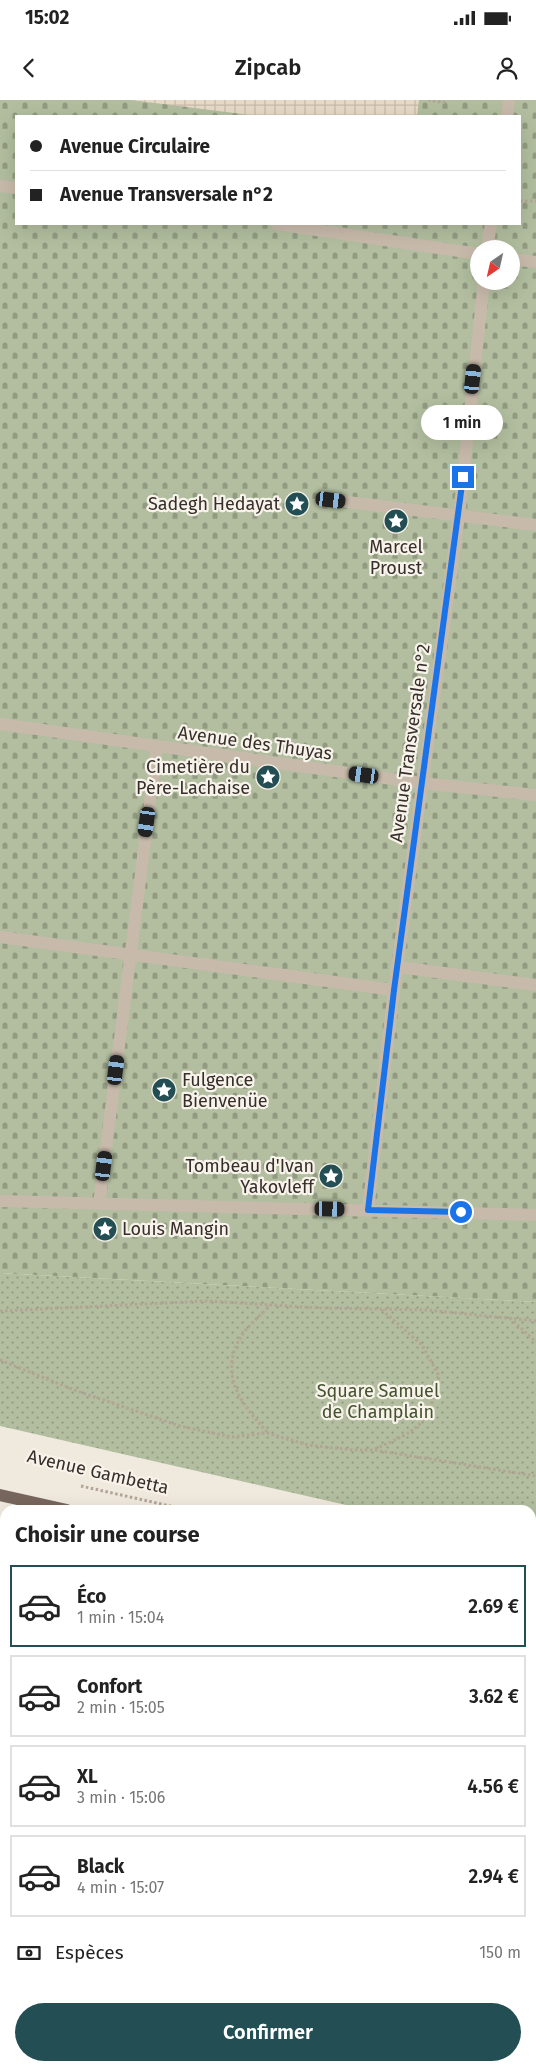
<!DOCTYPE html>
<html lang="fr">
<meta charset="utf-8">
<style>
body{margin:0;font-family:"Fira Sans",sans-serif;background:#f6f6f6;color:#222;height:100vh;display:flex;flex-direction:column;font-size:19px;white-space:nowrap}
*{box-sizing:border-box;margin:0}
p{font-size:16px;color:#767676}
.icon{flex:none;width:28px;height:28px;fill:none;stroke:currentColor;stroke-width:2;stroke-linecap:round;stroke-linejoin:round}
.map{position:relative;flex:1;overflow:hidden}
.sheet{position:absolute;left:0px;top:1405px;width:536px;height:566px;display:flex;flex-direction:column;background:#fff;border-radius:15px 15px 0 0;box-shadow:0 5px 20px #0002}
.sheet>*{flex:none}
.banner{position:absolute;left:15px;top:15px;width:506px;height:110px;border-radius:0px;box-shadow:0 5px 20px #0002;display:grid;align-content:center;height:110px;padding:0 15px;background:#fff}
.needle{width:32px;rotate:214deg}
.controls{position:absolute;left:470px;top:140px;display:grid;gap:10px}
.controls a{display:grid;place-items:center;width:50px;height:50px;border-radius:50%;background:#fff;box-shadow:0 5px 20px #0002;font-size:25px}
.end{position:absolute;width:22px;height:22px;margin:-11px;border:6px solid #1a73e8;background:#fff;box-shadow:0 0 0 2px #fff}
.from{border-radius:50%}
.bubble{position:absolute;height:35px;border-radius:18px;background:#fff;box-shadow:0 5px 20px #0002;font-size:16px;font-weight:600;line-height:35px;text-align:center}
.car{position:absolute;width:15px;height:30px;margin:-15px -8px;border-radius:6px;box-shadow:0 0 4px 1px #0007;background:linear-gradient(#222 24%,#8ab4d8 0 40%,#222 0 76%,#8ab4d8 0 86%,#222 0)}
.banner b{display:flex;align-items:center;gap:18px;height:48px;font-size:19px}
.banner b+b{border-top:1px solid #e0e0e0}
.banner i{width:12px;height:12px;background:#222}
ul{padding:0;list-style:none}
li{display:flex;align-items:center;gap:15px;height:82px;margin:0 10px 8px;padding:0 5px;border:2px solid #e0e0e0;border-radius:0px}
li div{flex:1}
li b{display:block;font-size:19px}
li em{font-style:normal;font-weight:600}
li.current{border-color:#224e54}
li>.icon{width:45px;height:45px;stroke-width:1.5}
h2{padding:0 15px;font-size:22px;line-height:60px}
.pay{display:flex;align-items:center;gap:12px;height:55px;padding:0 15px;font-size:19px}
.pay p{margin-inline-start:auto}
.action{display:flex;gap:10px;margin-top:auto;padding:10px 15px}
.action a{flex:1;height:58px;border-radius:30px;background:#224e54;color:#fff;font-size:20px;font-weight:600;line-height:58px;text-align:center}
.status{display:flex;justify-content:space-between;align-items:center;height:35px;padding:0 25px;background:#fff;direction:ltr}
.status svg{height:14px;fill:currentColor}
header{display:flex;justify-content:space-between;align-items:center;height:65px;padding:0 15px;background:#fff;font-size:22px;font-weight:600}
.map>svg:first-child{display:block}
.grass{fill:url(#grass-dots)}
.cemetery{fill:url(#cemetery-stones);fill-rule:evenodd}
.plaza{fill:url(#plaza-grid)}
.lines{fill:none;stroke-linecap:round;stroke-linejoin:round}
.path{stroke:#b3a495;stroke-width:3;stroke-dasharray:2.5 2.5;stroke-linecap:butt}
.service{stroke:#c8baab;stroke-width:12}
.minor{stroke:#c8baab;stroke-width:12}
.primary{stroke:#77665c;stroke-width:12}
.route{stroke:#1a73e8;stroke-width:6}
.labels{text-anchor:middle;stroke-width:4.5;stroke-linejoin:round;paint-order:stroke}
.poi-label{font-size:18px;fill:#362e2a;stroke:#f8f3ea;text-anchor:end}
.street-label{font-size:18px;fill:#362e2a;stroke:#f8f3ea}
.park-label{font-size:18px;fill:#44522f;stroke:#f8f3ea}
</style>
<div class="status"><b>15:02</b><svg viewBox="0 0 49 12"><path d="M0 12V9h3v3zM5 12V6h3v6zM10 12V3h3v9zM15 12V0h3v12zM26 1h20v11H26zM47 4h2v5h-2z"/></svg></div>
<header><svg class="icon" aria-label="back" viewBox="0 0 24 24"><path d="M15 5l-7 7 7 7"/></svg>Zipcab<svg class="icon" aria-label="person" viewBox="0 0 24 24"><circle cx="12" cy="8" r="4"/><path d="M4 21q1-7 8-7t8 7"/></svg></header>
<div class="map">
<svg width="536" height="1971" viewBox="0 0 536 1971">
<defs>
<pattern id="grass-dots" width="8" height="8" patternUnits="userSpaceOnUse" patternTransform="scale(1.25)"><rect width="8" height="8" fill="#b2be9f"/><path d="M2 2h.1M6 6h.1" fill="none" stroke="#929b82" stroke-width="1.8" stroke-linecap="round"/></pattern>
<pattern id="cemetery-stones" width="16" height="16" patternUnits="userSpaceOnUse" patternTransform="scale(1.25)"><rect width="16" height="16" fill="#b2be9f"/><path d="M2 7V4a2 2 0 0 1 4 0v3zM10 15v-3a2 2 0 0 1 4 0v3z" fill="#929b82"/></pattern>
<pattern id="plaza-grid" width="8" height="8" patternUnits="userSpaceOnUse" patternTransform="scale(1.25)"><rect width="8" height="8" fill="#e7dac7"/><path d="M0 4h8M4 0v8" fill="none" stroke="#c7bbab"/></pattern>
</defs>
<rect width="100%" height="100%" fill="#f0e9de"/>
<!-- grass -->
<path class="grass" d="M0,1173L536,1202V1448L531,1447V1410H368L0,1326Z
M0,1921L5,1946V1966H9L10,1971H0Z"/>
<!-- cemetery -->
<path class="cemetery" d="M0,0H536V1202L0,1173ZM16,16H520V124H16ZM479,149H511V181H479Z"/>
<!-- plaza -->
<path class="plaza" d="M131,0H419L417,16H259Z"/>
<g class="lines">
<!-- path -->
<path class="path" d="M428,0L447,3
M520,101H536
M0,1211L207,1201L321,1208L428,1210L536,1221
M510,1218L536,1242
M0,1260L77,1291L180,1326L231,1337L267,1333L308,1345L353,1350H374L536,1376
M267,1332C243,1305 219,1278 239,1240C245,1228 260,1216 270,1205
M375,1349C420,1329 428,1326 439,1276L422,1245L382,1210
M81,1386L188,1410"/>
<!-- service -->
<path class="service" d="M507,16L509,0
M0,86L16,88
M276,124L479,154
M487,149L491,124
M511,159L536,162
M331,400L536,425
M0,624L421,683L536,695
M0,837L394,890
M398,867L536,885
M0,1101L536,1115
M99,1104L157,647
M368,1110L394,890L459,416L484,181"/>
<!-- minor -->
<path class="minor" d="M0,1582L5,1580
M0,1668L5,1686
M531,1741L536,1743
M66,1966L67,1971
M401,1966L407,1971"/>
<!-- primary -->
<path class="primary" d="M0,1395L67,1410
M531,1516L536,1517"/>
</g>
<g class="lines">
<!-- route -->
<path class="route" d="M461,1112L368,1110L394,890L463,377"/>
</g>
<!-- icons -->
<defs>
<symbol id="sight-disc" viewBox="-11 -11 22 22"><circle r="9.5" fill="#224e54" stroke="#f8f3ea"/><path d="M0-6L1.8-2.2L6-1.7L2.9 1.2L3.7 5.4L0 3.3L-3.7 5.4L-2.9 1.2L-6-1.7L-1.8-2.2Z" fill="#fff"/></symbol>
</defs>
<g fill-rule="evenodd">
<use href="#sight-disc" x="283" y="390" width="28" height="28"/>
<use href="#sight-disc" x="382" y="407" width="28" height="28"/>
<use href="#sight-disc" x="254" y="663" width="28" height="28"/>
<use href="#sight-disc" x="150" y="976" width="28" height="28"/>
<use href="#sight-disc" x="317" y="1062" width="28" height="28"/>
<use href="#sight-disc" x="91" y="1115" width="28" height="28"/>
</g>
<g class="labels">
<!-- poi labels -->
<g class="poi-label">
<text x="280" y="410">Sadegh Hedayat</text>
<text x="396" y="453" text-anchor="middle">Marcel<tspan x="396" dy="21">Proust</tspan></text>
<text x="250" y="673">Cimetière du<tspan x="250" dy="21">Père-Lachaise</tspan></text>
<text x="182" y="986" text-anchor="start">Fulgence<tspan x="182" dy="21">Bienvenüe</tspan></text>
<text x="314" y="1072">Tombeau d'Ivan<tspan x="314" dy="21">Yakovleff</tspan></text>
<text x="122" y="1135" text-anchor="start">Louis Mangin</text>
</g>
<!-- street labels -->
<g class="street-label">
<text transform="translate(255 643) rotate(8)" y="6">Avenue des Thuyas</text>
<text transform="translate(410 643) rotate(-82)" y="6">Avenue Transversale n°2</text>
<text transform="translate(98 1372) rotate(13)" y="6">Avenue Gambetta</text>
</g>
<!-- park labels -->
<g class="park-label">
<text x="378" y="1297">Square Samuel<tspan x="378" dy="21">de Champlain</tspan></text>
</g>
</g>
</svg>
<div class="controls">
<a><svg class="needle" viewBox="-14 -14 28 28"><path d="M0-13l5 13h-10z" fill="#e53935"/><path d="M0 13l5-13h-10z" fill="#767676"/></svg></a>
</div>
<i class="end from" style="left:461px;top:1112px"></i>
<i class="end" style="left:463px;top:377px"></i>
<div class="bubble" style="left:421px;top:305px;width:82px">1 min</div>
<i class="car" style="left:473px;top:279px;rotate:6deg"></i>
<i class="car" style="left:331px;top:400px;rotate:97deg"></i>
<i class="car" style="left:364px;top:675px;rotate:278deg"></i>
<i class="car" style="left:147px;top:722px;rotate:188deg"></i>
<i class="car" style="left:116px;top:970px;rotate:7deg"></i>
<i class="car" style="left:104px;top:1066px;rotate:7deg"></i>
<i class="car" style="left:330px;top:1109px;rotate:91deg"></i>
<div class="banner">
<b><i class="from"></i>Avenue Circulaire</b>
<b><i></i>Avenue Transversale n°2</b>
</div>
<section class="sheet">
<h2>Choisir une course</h2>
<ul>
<li class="current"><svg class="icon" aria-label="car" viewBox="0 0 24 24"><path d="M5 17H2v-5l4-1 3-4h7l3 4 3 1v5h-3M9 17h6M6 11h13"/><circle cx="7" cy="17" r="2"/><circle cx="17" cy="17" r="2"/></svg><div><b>Éco</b><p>1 min · 15:04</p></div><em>2.69 €</em></li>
<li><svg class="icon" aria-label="car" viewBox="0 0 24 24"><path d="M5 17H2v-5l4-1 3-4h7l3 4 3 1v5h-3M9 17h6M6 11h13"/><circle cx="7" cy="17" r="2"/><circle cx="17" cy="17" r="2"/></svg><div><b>Confort</b><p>2 min · 15:05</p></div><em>3.62 €</em></li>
<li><svg class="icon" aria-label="car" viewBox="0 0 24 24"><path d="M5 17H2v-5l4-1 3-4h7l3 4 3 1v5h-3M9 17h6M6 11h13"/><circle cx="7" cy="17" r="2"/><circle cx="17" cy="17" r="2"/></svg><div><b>XL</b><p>3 min · 15:06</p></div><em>4.56 €</em></li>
<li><svg class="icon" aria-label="car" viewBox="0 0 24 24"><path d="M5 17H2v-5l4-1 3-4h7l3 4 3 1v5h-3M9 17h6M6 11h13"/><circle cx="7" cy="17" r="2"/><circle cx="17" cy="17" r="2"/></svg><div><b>Black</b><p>4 min · 15:07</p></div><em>2.94 €</em></li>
</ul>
<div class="pay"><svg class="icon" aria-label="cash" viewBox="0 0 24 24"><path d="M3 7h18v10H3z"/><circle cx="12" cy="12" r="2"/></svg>Espèces<p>150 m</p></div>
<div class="action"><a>Confirmer</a></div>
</section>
</div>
